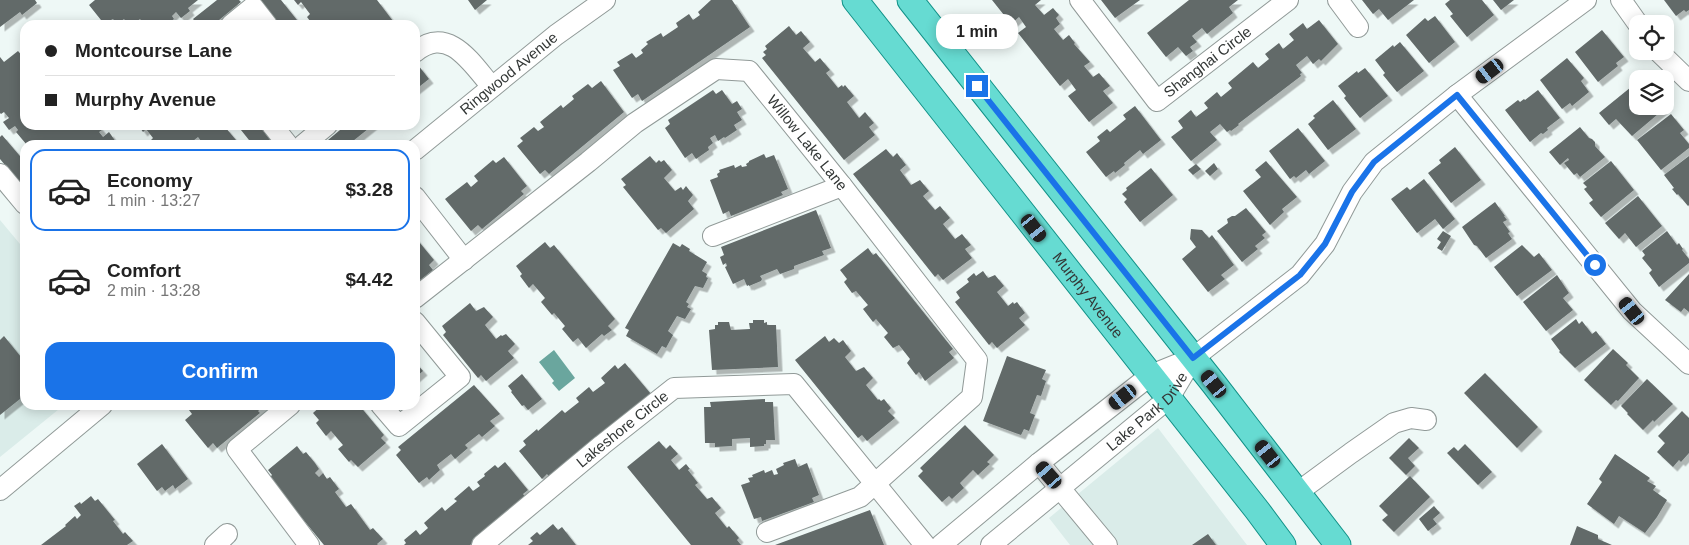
<!DOCTYPE html>
<meta charset="utf-8">
<style>
body{margin:0;font-family:Arial,sans-serif;background:#f6f6f6;color:#222;height:100vh;display:flex;flex-direction:column;font-size:19px;white-space:nowrap}
*{box-sizing:border-box;margin:0}
p{font-size:16px;color:#767676}
.icon{flex:none;width:28px;height:28px;fill:none;stroke:currentColor;stroke-width:2;stroke-linecap:round;stroke-linejoin:round}
.map{position:relative;flex:1;overflow:hidden}
.sheet{position:absolute;left:20px;top:140px;width:400px;height:270px;display:flex;flex-direction:column;background:#fff;border-radius:15px;box-shadow:0 2px 12px #0003}
.sheet>*{flex:none}
.hud{position:absolute;left:20px;top:20px;width:400px;height:110px;border-radius:15px;box-shadow:0 2px 12px #0003;display:grid;align-content:center;height:110px;padding:0 25px;background:#fff}
.controls{position:absolute;left:1629px;top:15px;display:grid;gap:10px}
.controls a{display:grid;place-items:center;width:45px;height:45px;border-radius:10px;background:#fff;box-shadow:0 2px 12px #0003;font-size:25px}
.end{position:absolute;width:22px;height:22px;margin:-11px;border:6px solid #1a73e8;background:#fff;box-shadow:0 0 0 2px #fff}
.from{border-radius:50%}
.bubble{position:absolute;height:35px;border-radius:15px;background:#fff;box-shadow:0 2px 12px #0003;font-size:16px;font-weight:800;line-height:35px;text-align:center}
.car{position:absolute;width:15px;height:30px;margin:-15px -8px;border-radius:6px;box-shadow:0 0 4px 1px #0007;background:linear-gradient(#222 24%,#8ab4d8 0 40%,#222 0 76%,#8ab4d8 0 86%,#222 0)}
.hud b{display:flex;align-items:center;gap:18px;height:48px;font-size:19px}
.hud b+b{border-top:1px solid #e0e0e0}
.hud i{width:12px;height:12px;background:#222}
ul{padding:9px 0 0;list-style:none}
li{display:flex;align-items:center;gap:15px;height:82px;margin:0 10px 8px;padding:0 15px;border:2px solid transparent;border-radius:15px}
li div{flex:1}
li b{display:block;font-size:19px}
li em{font-style:normal;font-weight:800}
li.active{border-color:#1a73e8}
li>.icon{width:45px;height:45px;stroke-width:1.5}
.button{display:flex;gap:10px;margin-top:auto;padding:10px 25px}
.button a{flex:1;height:58px;border-radius:15px;background:#1a73e8;color:#fff;font-size:20px;font-weight:800;line-height:58px;text-align:center}
.map>svg:first-child{display:block}
.built{fill:#daece9}
.water{fill:#6aa69e}
.building{fill:#626a69;filter:url(#shadow)}
.lines{fill:none;stroke-linecap:round;stroke-linejoin:round}
.minor-casing{stroke:#919a98;stroke-width:22}
.major-casing{stroke:#129288;stroke-width:27}
.minor{stroke:#fff;stroke-width:20}
.major{stroke:#66dbd2;stroke-width:25}
.route{stroke:#1a73e8;stroke-width:6}
.labels{text-anchor:middle;stroke-width:5;stroke-linejoin:round;paint-order:stroke}
.street-label{font-size:15px;fill:#333736;stroke:#fff}
</style>
<div class="map">
<svg width="1689" height="545" viewBox="0 0 1689 545">
<defs>
<filter id="shadow"><feDropShadow dx="4.5" dy="4.5" stdDeviation="0" flood-color="#0004"/></filter>
</defs>
<rect width="100%" height="100%" fill="#eef8f6"/>
<!-- built -->
<path class="built" d="M0,220L25,250V405H64L0,457Z
M1158,428L1247,545H1070L1049,518Z"/>
<!-- water -->
<path class="water" d="M554,350L575,378L559,391L552,383L554,381L539,362Z"/>
<!-- building -->
<path class="building" d="M0,0H35L37,3L22,15L20,12L0,27Z
M95,0H198L188,8L190,11L181,18L176,12L172,16L174,19L166,25H145L140,19L132,25H129L124,19L117,24L113,19L109,21L101,20L89,5Z
M217,0H239L241,2L213,25H198L193,19Z
M259,0H281L301,25H279Z
M294,0H377L396,25H313L307,17L310,14L301,2L298,5Z
M468,0H487L475,10Z
M711,0H732L750,27L642,101L638,94L632,98L613,70L620,66L617,62L632,53L636,58L643,53L641,50L648,44L646,42L661,33L663,37L678,27L676,23L689,14L693,20L700,15L698,12Z
M992,0H1041L1035,5L1044,15L1053,8L1059,15L1056,18L1060,24L1054,29L1063,40L1069,35L1075,43L1074,44L1090,62L1084,66L1093,77L1099,73L1110,86L1103,91L1113,103L1089,122L1068,96L1076,90L1068,79L1060,86L1018,33L1026,27L1019,17L1011,24L1007,22L1004,15Z
M1101,0H1140L1115,18Z
M1189,0H1238L1229,7L1233,13L1207,34L1202,28L1192,36L1197,42L1190,47L1193,51L1186,56L1178,47L1166,57L1147,33Z
M1362,0H1414L1388,20L1379,9L1373,14Z
M1450,0H1482L1494,15L1467,37L1450,16L1453,14L1445,4Z
M1493,0H1514L1501,10Z
M1664,0H1689V10L1686,12L1684,10L1676,16Z
M1435,16L1455,42L1429,63L1406,35L1425,18L1428,21Z
M1319,20L1338,44L1321,61L1319,59L1313,64L1307,56L1296,65L1302,73L1300,74L1301,76L1238,124L1239,125L1231,131L1230,130L1227,132L1220,124L1210,132L1217,140L1191,161L1171,137L1183,128L1178,121L1191,110L1196,117L1208,108L1204,103L1217,92L1221,97L1232,88L1228,83L1253,62L1258,68L1269,59L1265,54L1279,43L1283,49L1294,40L1289,34L1303,23L1307,29Z
M789,26L796,35L801,31L810,42L803,48L815,62L820,58L830,70L826,73L838,88L842,85L843,87L845,85L854,96L847,102L859,118L865,112L874,123L869,127L875,135L844,160L762,58L766,55L763,52L767,49L765,46Z
M1602,30L1624,57L1616,63L1618,66L1598,82L1575,52Z
M1400,42L1424,71L1397,92L1383,75L1385,73L1375,60L1393,45L1394,47Z
M18,51L25,59V96L23,97L25,100V125H98L102,130L99,132L103,137L109,132L116,142L113,145H27L16,132L18,130L15,126L9,130L3,122L9,118L4,112L1,114L0,113V57L4,62Z
M1567,58L1584,78L1581,81L1589,92L1572,106L1570,103L1562,109L1540,80Z
M418,65L429,79L415,90V68Z
M1365,68L1388,96L1360,118L1344,98L1346,96L1338,86L1357,71L1358,73Z
M601,81L624,112L549,174L545,170L540,174L517,146L523,141L520,138L534,127L538,131L544,127L540,122L561,105L563,108L574,99L572,96L588,84L592,88Z
M1636,83L1638,106H1661L1664,109L1632,136L1616,119L1609,125L1599,113Z
M713,90L716,94L722,90L732,104L737,101L742,109L737,112L742,120L734,125L737,130L725,138L724,137L718,141L715,135L710,138L713,143L708,147L709,150L696,159L692,153L685,158L665,128L670,124L668,120Z
M1538,90L1560,118L1547,128L1548,130L1543,134L1541,133L1530,142L1505,110L1518,100L1520,102L1524,99L1525,100Z
M1333,100L1356,129L1328,150L1308,124L1315,118L1313,116Z
M1135,106L1161,140L1143,154L1140,150L1124,163L1125,165L1115,173L1114,171L1106,177L1086,152L1100,141L1097,137L1107,129L1110,132L1126,119L1123,115Z
M1671,114L1684,130L1680,133L1689,144V148L1661,170L1637,140Z
M138,125H219L222,129L225,127L236,140L233,143L235,145H196L201,141L198,137L188,145H153L150,141L153,138L146,129L143,132Z
M237,125H259L270,140L263,145H253Z
M346,125H373L348,145H322Z
M1580,127L1589,138L1592,139L1595,142V146L1605,157L1580,177L1577,173L1574,175L1564,163L1569,160L1568,158L1560,165L1549,152Z
M1298,128L1325,161L1309,174L1306,170L1296,178L1294,176L1290,179L1269,151Z
M2,135L25,162V179L20,183L0,159V137Z
M1455,147L1481,180L1451,203L1428,173L1441,163L1439,160Z
M886,149L893,157L897,153L906,165L900,170L911,185L920,180L929,191L923,196L935,210L940,206L950,218L943,224L955,239L962,234L971,245L965,249L972,258L943,280L938,274L935,277L853,174Z
M764,154L766,158L774,155L788,189L781,192L783,195L731,216L729,211L723,214L710,180L718,177L717,174L720,172L719,170L734,165L735,168L741,165L742,167L747,166L746,164L749,162V161Z
M650,156L656,163L659,160L661,162L664,160L672,170L664,178L675,191L681,187L683,190L686,186L693,195L688,201L694,209L666,233L661,228L658,230L623,187L626,185L621,179Z
M1689,156V205L1688,206L1678,194L1677,195L1672,189L1674,188L1664,175Z
M504,157L527,186L521,191L524,194L482,229L478,225L471,231L445,199L467,182L471,187L478,181L474,176L493,160L496,163Z
M1266,161L1297,197L1282,209L1284,212L1270,225L1243,191L1261,177L1255,170Z
M1611,161L1634,190L1601,217L1589,203L1593,200L1584,189L1587,187L1583,183Z
M1214,163L1218,169L1210,176L1205,171Z
M1196,164L1201,169L1193,175L1188,170Z
M1151,168L1173,195L1140,222L1124,202L1127,199L1122,194L1127,190L1126,188Z
M1424,179L1455,219L1443,229L1435,219L1417,233L1391,199L1407,187L1410,190Z
M1638,196L1662,226L1636,247L1625,233L1619,239L1605,223Z
M1495,202L1505,216H1504L1507,220L1503,222L1510,232L1508,233L1512,239L1486,258L1477,246L1474,245L1462,227Z
M1246,208L1266,232L1262,235L1265,238L1255,246L1258,249L1242,262L1217,231L1228,223L1227,219L1232,216H1235Z
M816,210L831,248L822,251L824,255L794,266V269L780,274L777,269L760,276L762,279L761,281L749,286V285L747,286L744,279L733,284L725,267L727,266L726,263L723,265L720,257L724,255L721,247Z
M1191,229L1202,230L1209,238L1212,235L1234,265L1221,275L1225,279L1208,292L1182,259L1196,247L1190,239Z
M1443,231L1451,236L1442,251L1437,248L1441,242L1437,239Z
M1667,231L1677,245L1679,243L1683,249L1682,250L1689,259V263L1659,287L1649,273L1652,270L1642,258L1645,255L1642,251Z
M415,237L434,260L429,265L433,270L415,284Z
M545,242L550,248L554,245L615,319L608,326L612,330L604,336L602,334L586,348L578,338L573,342L562,329L565,326L554,313L552,315L541,302L545,298L533,284L529,288L520,276L522,274L516,266Z
M673,243L680,247L682,244L690,249L689,251L707,262L702,271L707,274L706,277L708,278L703,288L695,286L686,302L689,304L687,307L691,309L685,319L677,316L668,331L673,335L666,348L662,346L657,354L626,336L629,330L625,328Z
M1522,245L1534,257L1539,253L1552,270L1517,296L1494,267Z
M868,248L873,255L876,253L953,349L949,352L954,358L925,381L919,372L916,375L907,363L910,359L899,345L893,348L884,337L888,333L876,319L873,322L863,309L868,305L856,291L852,293L844,282L847,279L840,270Z
M983,271L988,278L995,275L1004,286L997,292L1008,306L1013,302L1014,304L1017,302L1025,313L1019,318L1025,325L997,348L992,342L989,345L955,302L960,298L956,292L969,282L967,279L974,273L976,276Z
M1689,274V312L1684,308L1681,312L1665,300Z
M1557,275L1569,293L1563,298L1573,310L1546,331L1523,302Z
M470,303L476,311L484,307L493,317L485,325L496,339L501,335L502,336L506,334L515,344L508,351L514,358L486,381L481,375L478,378L443,335L446,332L442,326Z
M1576,319L1579,324L1582,321L1592,334L1596,331L1606,344L1575,368L1559,352L1560,351L1551,339Z
M753,320H764V323L767,322V325H776L778,367L712,370L709,330L715,329V325H718V322H729L731,330L750,329L749,323H753Z
M4,336L25,362V395L0,415V340Z
M825,336L829,342L834,338L839,343L843,340L851,351L845,357L856,371L864,367L873,378L866,385L878,400L879,399L881,401L884,399L891,408L888,411L895,418L867,441L862,435L858,438L795,360Z
M1613,349L1628,363L1626,365L1639,378L1618,401L1616,400L1611,405L1584,380Z
M1007,356L1046,370L1042,379L1046,381L1041,396L1037,395L1030,413L1035,415L1029,431L1024,429L1021,435L983,421Z
M415,362L423,371L415,378Z
M625,363L651,394L550,478L547,474L542,479L519,451L526,445L523,441L537,429L538,431L562,410L565,413L579,402L576,398L589,387L593,392L605,383L601,378L615,365L618,369Z
M1485,373L1538,427L1517,448L1464,393Z
M522,374L542,399L528,410L524,405L522,406L511,392L512,391L508,386Z
M1647,379L1673,404L1654,422L1653,420L1643,430L1627,414L1628,413L1621,406Z
M474,385L500,414L490,421L495,426L482,437L479,434L465,445L468,448L455,459L451,454L437,465L440,470L429,480L427,477L419,483L396,455L401,450L398,447Z
M765,399V402H773L775,440H766V444H764V446L750,447V438L732,439V446L715,447V443H705L704,407H711L710,402Z
M196,405H266L258,411L260,413L217,448L213,443L208,448L185,420L192,414L189,410Z
M322,405H359L384,435L381,438L386,443L358,467L351,460L349,462L338,449L343,445L331,431L326,436L316,423L319,420L313,413Z
M1682,411L1689,418V453L1681,462L1679,460L1673,467L1657,452L1665,443L1658,436Z
M965,425L994,455L987,462L990,464L978,475L973,470L960,483L964,488L952,499L949,496L942,502L918,476L923,471L920,468Z
M1409,438L1419,448L1408,458L1415,466L1406,475L1389,458Z
M659,441L666,449L670,445L678,454L671,460L679,470L686,464L690,469L688,470L698,483L695,485L707,499L712,497L721,508L715,513L727,528L729,526L739,538L737,540L741,545H691L627,467Z
M162,444L188,479L175,489L173,485L165,491L162,487L157,491L137,464Z
M1465,444L1492,472L1478,485L1447,453L1454,447L1458,451Z
M297,446L303,454L306,452L315,463L319,469L315,473L319,477L323,473L327,479L330,477L339,489L335,492L346,507L351,504L370,530L373,528L383,539L377,544L378,545H324L269,478L272,475L268,470Z
M1615,454L1650,478L1647,481L1656,486L1653,490L1667,500L1657,517L1645,533L1619,516L1614,524L1587,504L1602,482L1599,479Z
M795,459L798,467L807,463L819,495L812,498L814,502L762,521L761,517L754,519L741,485L750,482L748,478L753,477L752,475L764,470L765,473L772,470L774,475L778,474L776,469L784,465L783,463Z
M505,462L528,490L523,494L526,498L470,545H404L406,543L404,540L416,530L420,535L428,528L424,523L442,507L445,511L457,501L454,499L469,486L473,491L480,486L477,482L485,476L484,474L495,465L498,468Z
M1410,476L1430,497L1394,532L1382,520L1388,515L1379,506Z
M91,496L95,501L98,499L115,520L113,521L123,534L125,532L133,541L127,545H41L66,526L65,525L75,516L77,519L81,515L74,506L80,502L81,504Z
M1434,506L1440,513L1433,519L1437,524L1428,531L1419,519Z
M870,510L884,545H775Z
M553,524L558,530L562,527L576,545H528L533,541L530,538L537,532L540,535Z
M1577,526L1598,535V539L1612,545H1570Z
M1208,534L1216,545H1192Z"/>
<g class="lines">
<defs>
<g id="minor">
<path id="s1" d="M1080,0L1157,101L1288,0"/>
<path d="M1338,0L1358,27"/>
<path d="M1621,0L1638,24"/>
<path d="M231,25L253,7L267,25"/>
<path d="M1658,51L1689,81"/>
<path d="M415,52C449,24 472,64 492,87"/>
<path d="M1457,95L1632,311L1689,364"/>
<path d="M272,125L288,145"/>
<path d="M303,145L327,125"/>
<path id="s2" d="M415,150L556,35L605,0"/>
<path d="M0,174L25,204"/>
<path d="M415,197L464,260"/>
<path d="M713,236L842,186"/>
<path id="s3" d="M415,298L588,162L635,123L716,69L749,71L842,186L977,360L972,397L860,497L767,532"/>
<path d="M290,405L237,449L309,545"/>
<path d="M381,405L399,426L460,377L415,322"/>
<path d="M1039,463L1107,545"/>
<path d="M0,490L102,405"/>
<path d="M1298,492L1351,453L1394,423L1411,418L1426,420"/>
<path d="M215,545L227,534"/>
<path id="s4" d="M482,545L602,445L674,388L794,384L925,545"/>
<path d="M941,545L1039,463L1151,375L1193,358L1300,275L1325,244L1352,192L1374,162L1457,95L1586,0"/>
<path id="s5" d="M991,545L1169,398L1193,358"/>
</g>
<g id="major">
<path id="s6" d="M855,0L1257,510L1283,545"/>
<path d="M910,0L1214,384L1338,545"/>
</g>
</defs>
<!-- minor casing -->
<use href="#minor" class="minor-casing"/>
<!-- major casing -->
<use href="#major" class="major-casing"/>
<!-- minor -->
<use href="#minor" class="minor"/>
<!-- major -->
<use href="#major" class="major"/>
</g>
<g class="lines">
<!-- route -->
<path class="route" d="M977,86L1193,358L1300,275L1325,244L1352,192L1374,162L1457,95L1595,265"/>
</g>
<g class="labels">
<!-- street labels -->
<g class="street-label">
<text dy="5" stroke="none"><textPath href="#s1" startOffset="191">Shanghai Circle</textPath></text>
<text dy="5" stroke="none"><textPath href="#s2" startOffset="121">Ringwood Avenue</textPath></text>
<text dy="5" stroke="none"><textPath href="#s3" startOffset="504">Willow Lake Lane</textPath></text>
<text dy="5" stroke="none"><textPath href="#s6" startOffset="376">Murphy Avenue</textPath></text>
<text dy="5" stroke="none"><textPath href="#s5" startOffset="206">Lake Park Drive</textPath></text>
<text dy="5" stroke="none"><textPath href="#s4" startOffset="182">Lakeshore Circle</textPath></text>
</g>
</g>
</svg>
<div class="controls">
<a><svg class="icon" aria-label="locate" viewBox="0 0 24 24"><circle cx="12" cy="12" r="6"/><path d="M12 2v4M12 18v4M2 12h4M18 12h4"/></svg></a>
<a><svg class="icon" aria-label="layers" viewBox="0 0 24 24"><path d="M12 4l9 5-9 5-9-5zM3 14l9 5 9-5"/></svg></a>
</div>
<i class="end from" style="left:1595px;top:265px"></i>
<i class="end" style="left:977px;top:86px"></i>
<div class="bubble" style="left:936px;top:14px;width:82px">1 min</div>
<i class="car" style="left:1490px;top:71px;rotate:233deg"></i>
<i class="car" style="left:1034px;top:228px;rotate:142deg"></i>
<i class="car" style="left:1632px;top:311px;rotate:321deg"></i>
<i class="car" style="left:1214px;top:384px;rotate:321deg"></i>
<i class="car" style="left:1123px;top:397px;rotate:232deg"></i>
<i class="car" style="left:1268px;top:454px;rotate:322deg"></i>
<i class="car" style="left:1049px;top:475px;rotate:319deg"></i>
<div class="hud">
<b><i class="from"></i>Montcourse Lane</b>
<b><i></i>Murphy Avenue</b>
</div>
<section class="sheet">
<ul>
<li class="active"><svg class="icon" aria-label="car" viewBox="0 0 24 24"><path d="M5 17H2v-5l4-1 3-4h7l3 4 3 1v5h-3M9 17h6M6 11h13"/><circle cx="7" cy="17" r="2"/><circle cx="17" cy="17" r="2"/></svg><div><b>Economy</b><p>1 min · 13:27</p></div><em>$3.28</em></li>
<li><svg class="icon" aria-label="car" viewBox="0 0 24 24"><path d="M5 17H2v-5l4-1 3-4h7l3 4 3 1v5h-3M9 17h6M6 11h13"/><circle cx="7" cy="17" r="2"/><circle cx="17" cy="17" r="2"/></svg><div><b>Comfort</b><p>2 min · 13:28</p></div><em>$4.42</em></li>
</ul>
<div class="button"><a>Confirm</a></div>
</section>
</div>
